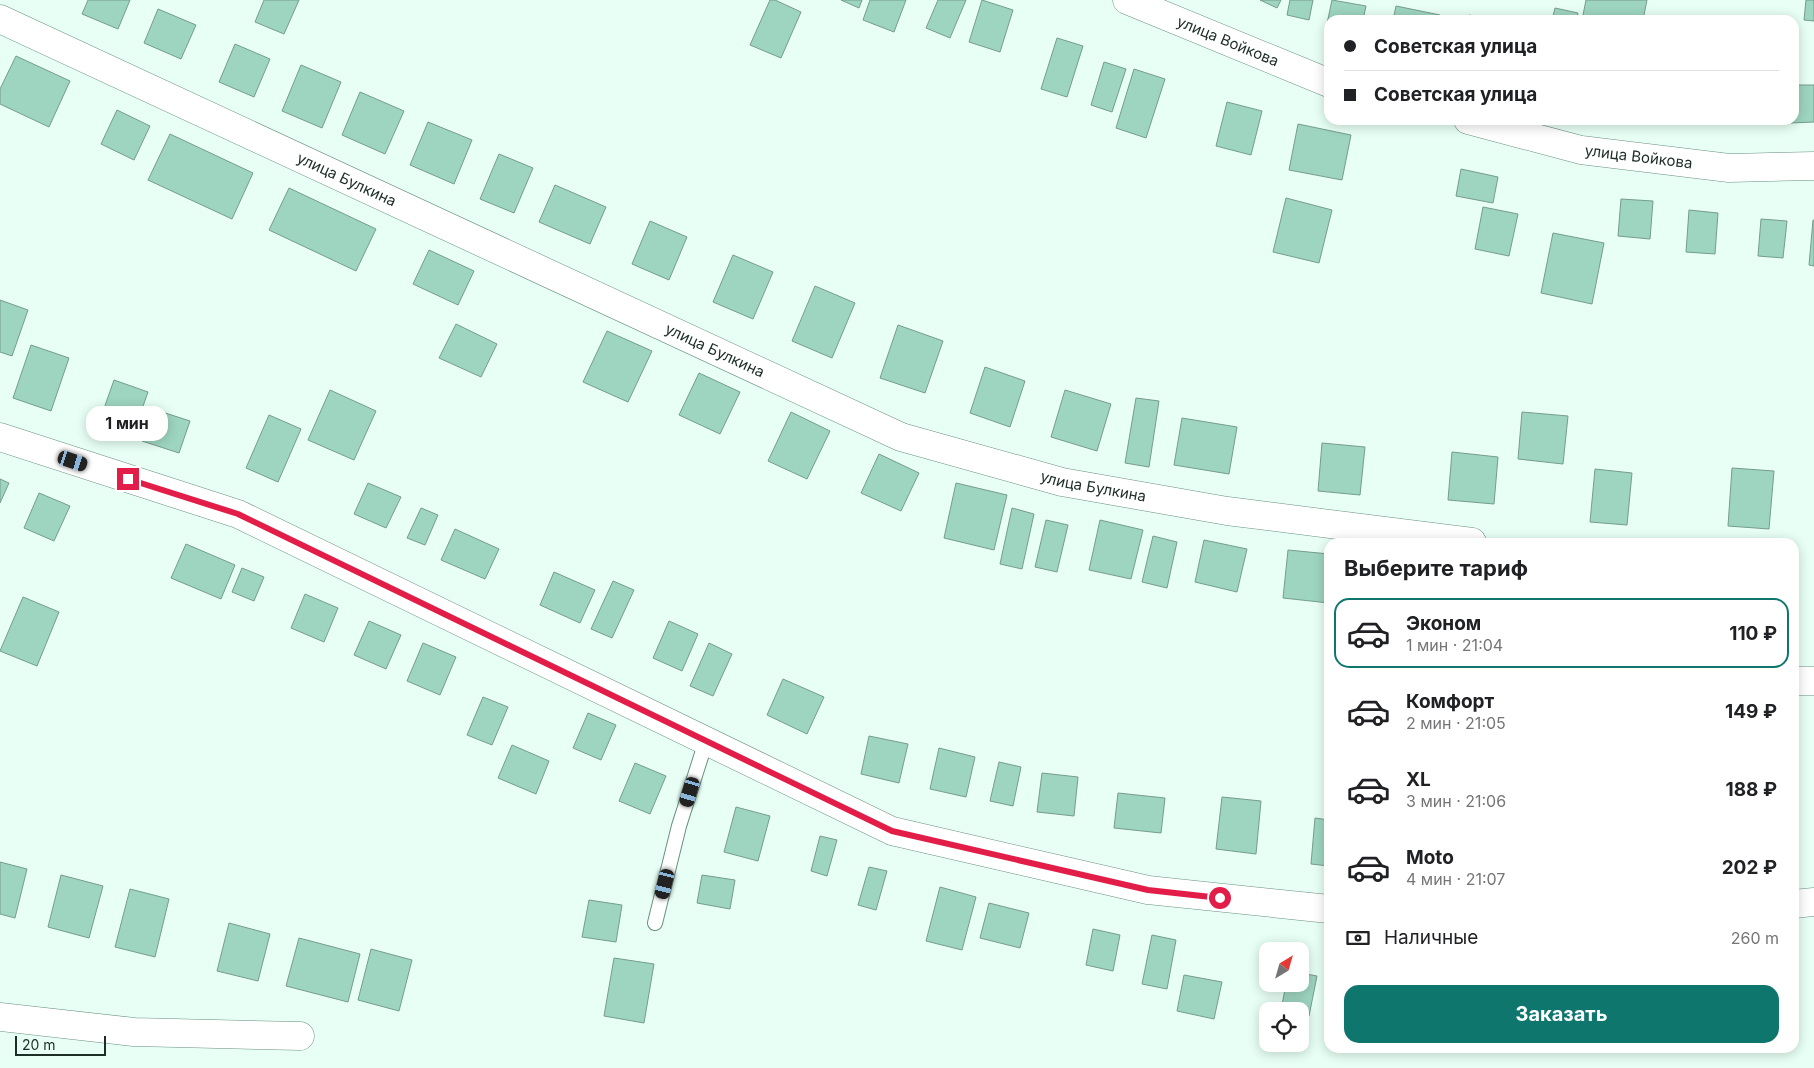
<!DOCTYPE html>
<html lang="ru">
<meta charset="utf-8">
<style>
body{margin:0;font-family:Inter,sans-serif;background:#f6f6f6;color:#202124;height:100vh;display:flex;flex-direction:column;font-size:19px;white-space:nowrap}
*{box-sizing:border-box;margin:0}
p{font-size:16px;color:#757577}
.icon{flex:none;width:28px;height:28px;fill:none;stroke:currentColor;stroke-width:2;stroke-linecap:round;stroke-linejoin:round}
.map{position:relative;flex:1;overflow:hidden}
.drawer{position:absolute;left:1324px;top:538px;width:475px;height:515px;display:flex;flex-direction:column;background:#fff;border-radius:15px;box-shadow:0 2px 12px #0003}
.drawer>*{flex:none}
.hud{position:absolute;left:1324px;top:15px;width:475px;height:110px;border-radius:15px;box-shadow:0 2px 12px #0003;display:grid;align-content:center;height:110px;padding:0 20px;background:#fff}
.needle{width:32px;rotate:37deg}
.controls{position:absolute;left:1259px;top:942px;display:grid;gap:10px}
.controls a{display:grid;place-items:center;width:50px;height:50px;border-radius:10px;background:#fff;box-shadow:0 2px 12px #0003;font-size:25px}
.scale{position:absolute;left:15px;bottom:12px;width:91px;box-sizing:border-box;padding-left:5px;border:2px solid #1d2d27;border-top:0;font-size:14px;line-height:18px;white-space:nowrap;color:#1d2d27;-webkit-text-stroke:4px #e7fff5;paint-order:stroke}
.end{position:absolute;width:22px;height:22px;margin:-11px;border:6px solid #e11d48;background:#fff;box-shadow:0 0 0 2px #fff}
.from{border-radius:50%}
.bubble{position:absolute;height:35px;border-radius:15px;background:#fff;box-shadow:0 2px 12px #0003;font-size:16px;font-weight:700;line-height:35px;text-align:center}
.car{position:absolute;width:15px;height:30px;margin:-15px -8px;border-radius:6px;box-shadow:0 0 4px 1px #0007;background:linear-gradient(#222 24%,#8ab4d8 0 40%,#222 0 76%,#8ab4d8 0 86%,#222 0)}
.hud b{display:flex;align-items:center;gap:18px;height:48px;font-size:19px}
.hud b+b{border-top:1px solid #e0e0e0}
.hud i{width:12px;height:12px;background:#202124}
ul{padding:0;list-style:none}
li{display:flex;align-items:center;gap:15px;height:70px;margin:0 10px 8px;padding:0 10px;border:2px solid transparent;border-radius:15px}
li div{flex:1}
li b{display:block;font-size:19px}
li em{font-style:normal;font-weight:700}
li.current{border-color:#0f766e}
li>.icon{width:45px;height:45px;stroke-width:1.5}
h2{padding:0 20px;font-size:22px;line-height:60px}
.pay{display:flex;align-items:center;gap:12px;height:55px;padding:0 20px;font-size:19px}
.pay p{margin-inline-start:auto}
.primary-button{display:flex;gap:10px;margin-top:auto;padding:10px 20px}
.primary-button a{flex:1;height:58px;border-radius:15px;background:#0f766e;color:#fff;font-size:20px;font-weight:700;line-height:58px;text-align:center}
.map>svg:first-child{display:block}
.building{fill:#9dd5c0;stroke:#769c8e}
.lines{fill:none;stroke-linecap:round;stroke-linejoin:round}
.lane-casing{stroke:#6b9082;stroke-width:16}
.street-casing{stroke:#6b9082;stroke-width:29}
.secondary-casing{stroke:#6b9082;stroke-width:29}
.lane{stroke:#fff;stroke-width:14}
.street{stroke:#fff;stroke-width:28}
.secondary{stroke:#fff;stroke-width:28}
.route{stroke:#e11d48;stroke-width:6}
.labels{text-anchor:middle;stroke-width:5;stroke-linejoin:round;paint-order:stroke}
.street-label{font-size:15px;fill:#1d2d27;stroke:#e7fff5}
</style>
<div class="map">
<svg width="1814" height="1068" viewBox="0 0 1814 1068">
<rect width="100%" height="100%" fill="#e7fff5"/>
<!-- building -->
<path class="building" d="M88,0H130L118,29L82,14Z
M264,0H299L284,34L255,22Z
M770,0H775L801,12L781,58L750,45Z
M841,0H862L859,8Z
M870,0H906L894,32L863,20Z
M938,0H966L950,38L926,28Z
M982,0L1013,10L1000,52L969,42Z
M1260,0H1281L1277,8Z
M1290,0H1313L1309,20L1287,15Z
M1332,0L1366,6L1363,20H1329V34L1325,33Z
M1586,0H1647L1643,20H1582Z
M1806,0H1814V21L1804,20Z
M1396,6L1440,15L1439,20H1393Z
M1555,8L1578,13L1576,20H1552Z
M158,9L196,25L181,59L144,43Z
M1469,15L1490,20H1468Z
M1057,38L1083,46L1067,97L1041,89Z
M235,44L270,59L254,97L219,82Z
M16,56L70,81L49,127L0,104V89Z
M1104,62L1126,69L1112,112L1091,105Z
M301,65L341,82L322,128L282,111Z
M1134,69L1165,79L1146,138L1116,128Z
M1794,85H1814V122L1791,123V120H1794Z
M360,92L404,111L385,154L342,135Z
M1227,102L1262,111L1251,155L1216,146Z
M117,110L150,126L134,160L101,144Z
M428,122L472,140L454,184L410,165Z
M1298,124L1351,135L1342,180L1289,170Z
M170,134L253,173L232,219L148,180Z
M499,154L533,168L514,213L480,199Z
M1461,169L1498,177L1493,203L1456,196Z
M555,185L606,207L590,244L539,222Z
M289,188L376,229L356,271L269,230Z
M1286,198L1332,210L1319,263L1273,252Z
M1621,199L1653,201L1650,239L1618,236Z
M1483,207L1518,214L1509,256L1475,249Z
M1689,210L1718,213L1715,254L1686,252Z
M1761,219L1787,221L1783,258L1758,256Z
M1813,220H1814V266L1809,265Z
M650,221L687,237L669,280L632,264Z
M1553,233L1604,243L1592,304L1541,293Z
M429,250L474,271L458,305L413,284Z
M733,255L773,272L753,319L713,302Z
M815,286L855,303L832,358L792,341Z
M0,300L28,310L12,356L0,352Z
M456,324L497,344L481,377L439,358Z
M898,325L943,341L925,393L880,378Z
M607,331L652,351L628,402L583,382Z
M31,345L69,358L51,411L13,398Z
M985,367L1025,381L1010,427L970,413Z
M699,373L740,392L720,434L679,415Z
M114,380L148,392L135,429L101,417Z
M330,390L376,411L354,460L308,440Z
M1065,390L1111,404L1097,451L1051,437Z
M1136,398L1159,401L1149,467L1125,463Z
M153,409L190,421L179,453L142,441Z
M791,412L830,431L807,479L768,461Z
M1522,412L1568,416L1563,464L1518,459Z
M269,415L301,429L278,482L246,468Z
M1182,418L1237,427L1229,474L1174,465Z
M1322,443L1365,447L1360,495L1318,491Z
M1452,452L1498,457L1494,504L1448,500Z
M879,454L919,473L901,511L861,493Z
M1732,468L1774,471L1769,529L1728,526Z
M1595,469L1632,473L1627,525L1590,522Z
M0,479L9,483L0,503Z
M368,483L401,497L386,528L354,514Z
M956,483L1007,495L994,550L944,538Z
M39,493L70,506L54,541L24,528Z
M421,508L438,515L425,545L407,538Z
M1012,508L1034,514L1022,569L1000,564Z
M1046,520L1068,525L1057,572L1035,567Z
M1100,520L1143,530L1131,579L1089,570Z
M455,529L499,549L485,579L441,560Z
M1153,536L1177,542L1167,588L1142,582Z
M1204,540L1247,549L1237,592L1195,582Z
M186,544L235,565L221,599L171,578Z
M1288,550L1329,554V603L1283,598Z
M242,568L264,577L254,601L232,592Z
M554,572L595,590L580,623L540,605Z
M613,581L634,590L612,638L591,629Z
M305,594L338,608L324,642L291,628Z
M23,597L59,612L37,666L0,651Z
M369,621L401,635L386,669L354,655Z
M669,621L698,634L682,671L653,658Z
M423,643L456,657L440,695L407,681Z
M709,643L732,654L713,696L690,686Z
M783,679L824,697L807,734L767,715Z
M483,697L508,707L492,745L467,735Z
M588,713L616,725L601,760L573,748Z
M869,736L908,744L899,783L861,774Z
M512,745L549,761L536,794L498,778Z
M939,748L975,757L966,797L930,789Z
M999,762L1021,767L1013,806L990,801Z
M635,763L666,776L650,814L619,801Z
M1042,773L1078,777L1074,816L1037,812Z
M1118,793L1165,798L1161,833L1114,828Z
M1222,797L1261,801L1256,854L1216,849Z
M736,807L770,816L758,861L724,852Z
M1315,818L1329,820V866L1311,864Z
M820,836L837,840L827,876L811,871Z
M0,862L27,869L15,918L0,914Z
M869,867L887,871L876,910L858,905Z
M61,875L103,886L89,938L48,927Z
M702,875L735,880L730,909L697,903Z
M940,887L976,897L962,950L926,941Z
M130,889L169,899L155,957L115,947Z
M589,900L622,905L616,942L582,937Z
M989,903L1029,913L1020,948L980,938Z
M229,923L270,934L258,981L217,971Z
M1093,929L1120,935L1113,971L1086,965Z
M1152,935L1176,940L1167,989L1142,984Z
M299,938L360,954L348,1002L286,986Z
M371,949L412,960L399,1011L358,1000Z
M614,958L654,964L644,1023L604,1016Z
M1300,973L1317,976L1309,1016L1300,1014V1011L1281,1010L1286,984H1300Z
M1184,975L1222,982L1214,1019L1177,1011Z"/>
<g class="lines">
<defs>
<path id="lane" d="M655,923L679,826L706,741"/>
<g id="street">
<path id="s1" d="M0,19L901,437L1062,482L1227,511L1472,542"/>
<path d="M0,437L238,514L892,831L1148,890L1329,909"/>
<path d="M1794,681H1814"/>
<path d="M1794,904L1814,902"/>
<path d="M0,1017L134,1032L300,1036"/>
</g>
<g id="secondary">
<path id="s2" d="M1127,0L1329,83"/>
<path id="s3" d="M1468,120L1581,150L1729,168L1814,166"/>
</g>
</defs>
<!-- lane casing -->
<use href="#lane" class="lane-casing"/>
<!-- street casing -->
<use href="#street" class="street-casing"/>
<!-- secondary casing -->
<use href="#secondary" class="secondary-casing"/>
<!-- lane -->
<use href="#lane" class="lane"/>
<!-- street -->
<use href="#street" class="street"/>
<!-- secondary -->
<use href="#secondary" class="secondary"/>
</g>
<g class="lines">
<!-- route -->
<path class="route" d="M128,479L238,514L892,831L1148,890L1220,898"/>
</g>
<g class="labels">
<!-- street labels -->
<g class="street-label">
<text dy="5" stroke="none"><textPath href="#s2" startOffset="109">улица Войкова</textPath></text>
<text dy="5" stroke="none"><textPath href="#s3" startOffset="175">улица Войкова</textPath></text>
<text dy="5" stroke="none"><textPath href="#s1" startOffset="382">улица Булкина</textPath></text>
<text dy="5" stroke="none"><textPath href="#s1" startOffset="788">улица Булкина</textPath></text>
<text dy="5" stroke="none"><textPath href="#s1" startOffset="1192">улица Булкина</textPath></text>
</g>
</g>
</svg>
<div class="controls">
<a><svg class="needle" viewBox="-14 -14 28 28"><path d="M0-13l5 13h-10z" fill="#e53935"/><path d="M0 13l5-13h-10z" fill="#757577"/></svg></a>
<a><svg class="icon" aria-label="locate" viewBox="0 0 24 24"><circle cx="12" cy="12" r="6"/><path d="M12 2v4M12 18v4M2 12h4M18 12h4"/></svg></a>
</div>
<div class="scale">20 m</div>
<i class="end from" style="left:1220px;top:898px"></i>
<i class="end" style="left:128px;top:479px"></i>
<div class="bubble" style="left:86px;top:406px;width:82px">1 мин</div>
<i class="car" style="left:73px;top:461px;rotate:108deg"></i>
<i class="car" style="left:690px;top:792px;rotate:197deg"></i>
<i class="car" style="left:665px;top:884px;rotate:194deg"></i>
<div class="hud">
<b><i class="from"></i>Советская улица</b>
<b><i></i>Советская улица</b>
</div>
<section class="drawer">
<h2>Выберите тариф</h2>
<ul>
<li class="current"><svg class="icon" aria-label="car" viewBox="0 0 24 24"><path d="M5 17H2v-5l4-1 3-4h7l3 4 3 1v5h-3M9 17h6M6 11h13"/><circle cx="7" cy="17" r="2"/><circle cx="17" cy="17" r="2"/></svg><div><b>Эконом</b><p>1 мин · 21:04</p></div><em>110 ₽</em></li>
<li><svg class="icon" aria-label="car" viewBox="0 0 24 24"><path d="M5 17H2v-5l4-1 3-4h7l3 4 3 1v5h-3M9 17h6M6 11h13"/><circle cx="7" cy="17" r="2"/><circle cx="17" cy="17" r="2"/></svg><div><b>Комфорт</b><p>2 мин · 21:05</p></div><em>149 ₽</em></li>
<li><svg class="icon" aria-label="car" viewBox="0 0 24 24"><path d="M5 17H2v-5l4-1 3-4h7l3 4 3 1v5h-3M9 17h6M6 11h13"/><circle cx="7" cy="17" r="2"/><circle cx="17" cy="17" r="2"/></svg><div><b>XL</b><p>3 мин · 21:06</p></div><em>188 ₽</em></li>
<li><svg class="icon" aria-label="car" viewBox="0 0 24 24"><path d="M5 17H2v-5l4-1 3-4h7l3 4 3 1v5h-3M9 17h6M6 11h13"/><circle cx="7" cy="17" r="2"/><circle cx="17" cy="17" r="2"/></svg><div><b>Moto</b><p>4 мин · 21:07</p></div><em>202 ₽</em></li>
</ul>
<div class="pay"><svg class="icon" aria-label="cash" viewBox="0 0 24 24"><path d="M3 7h18v10H3z"/><circle cx="12" cy="12" r="2"/></svg>Наличные<p>260 m</p></div>
<div class="primary-button"><a>Заказать</a></div>
</section>
</div>
